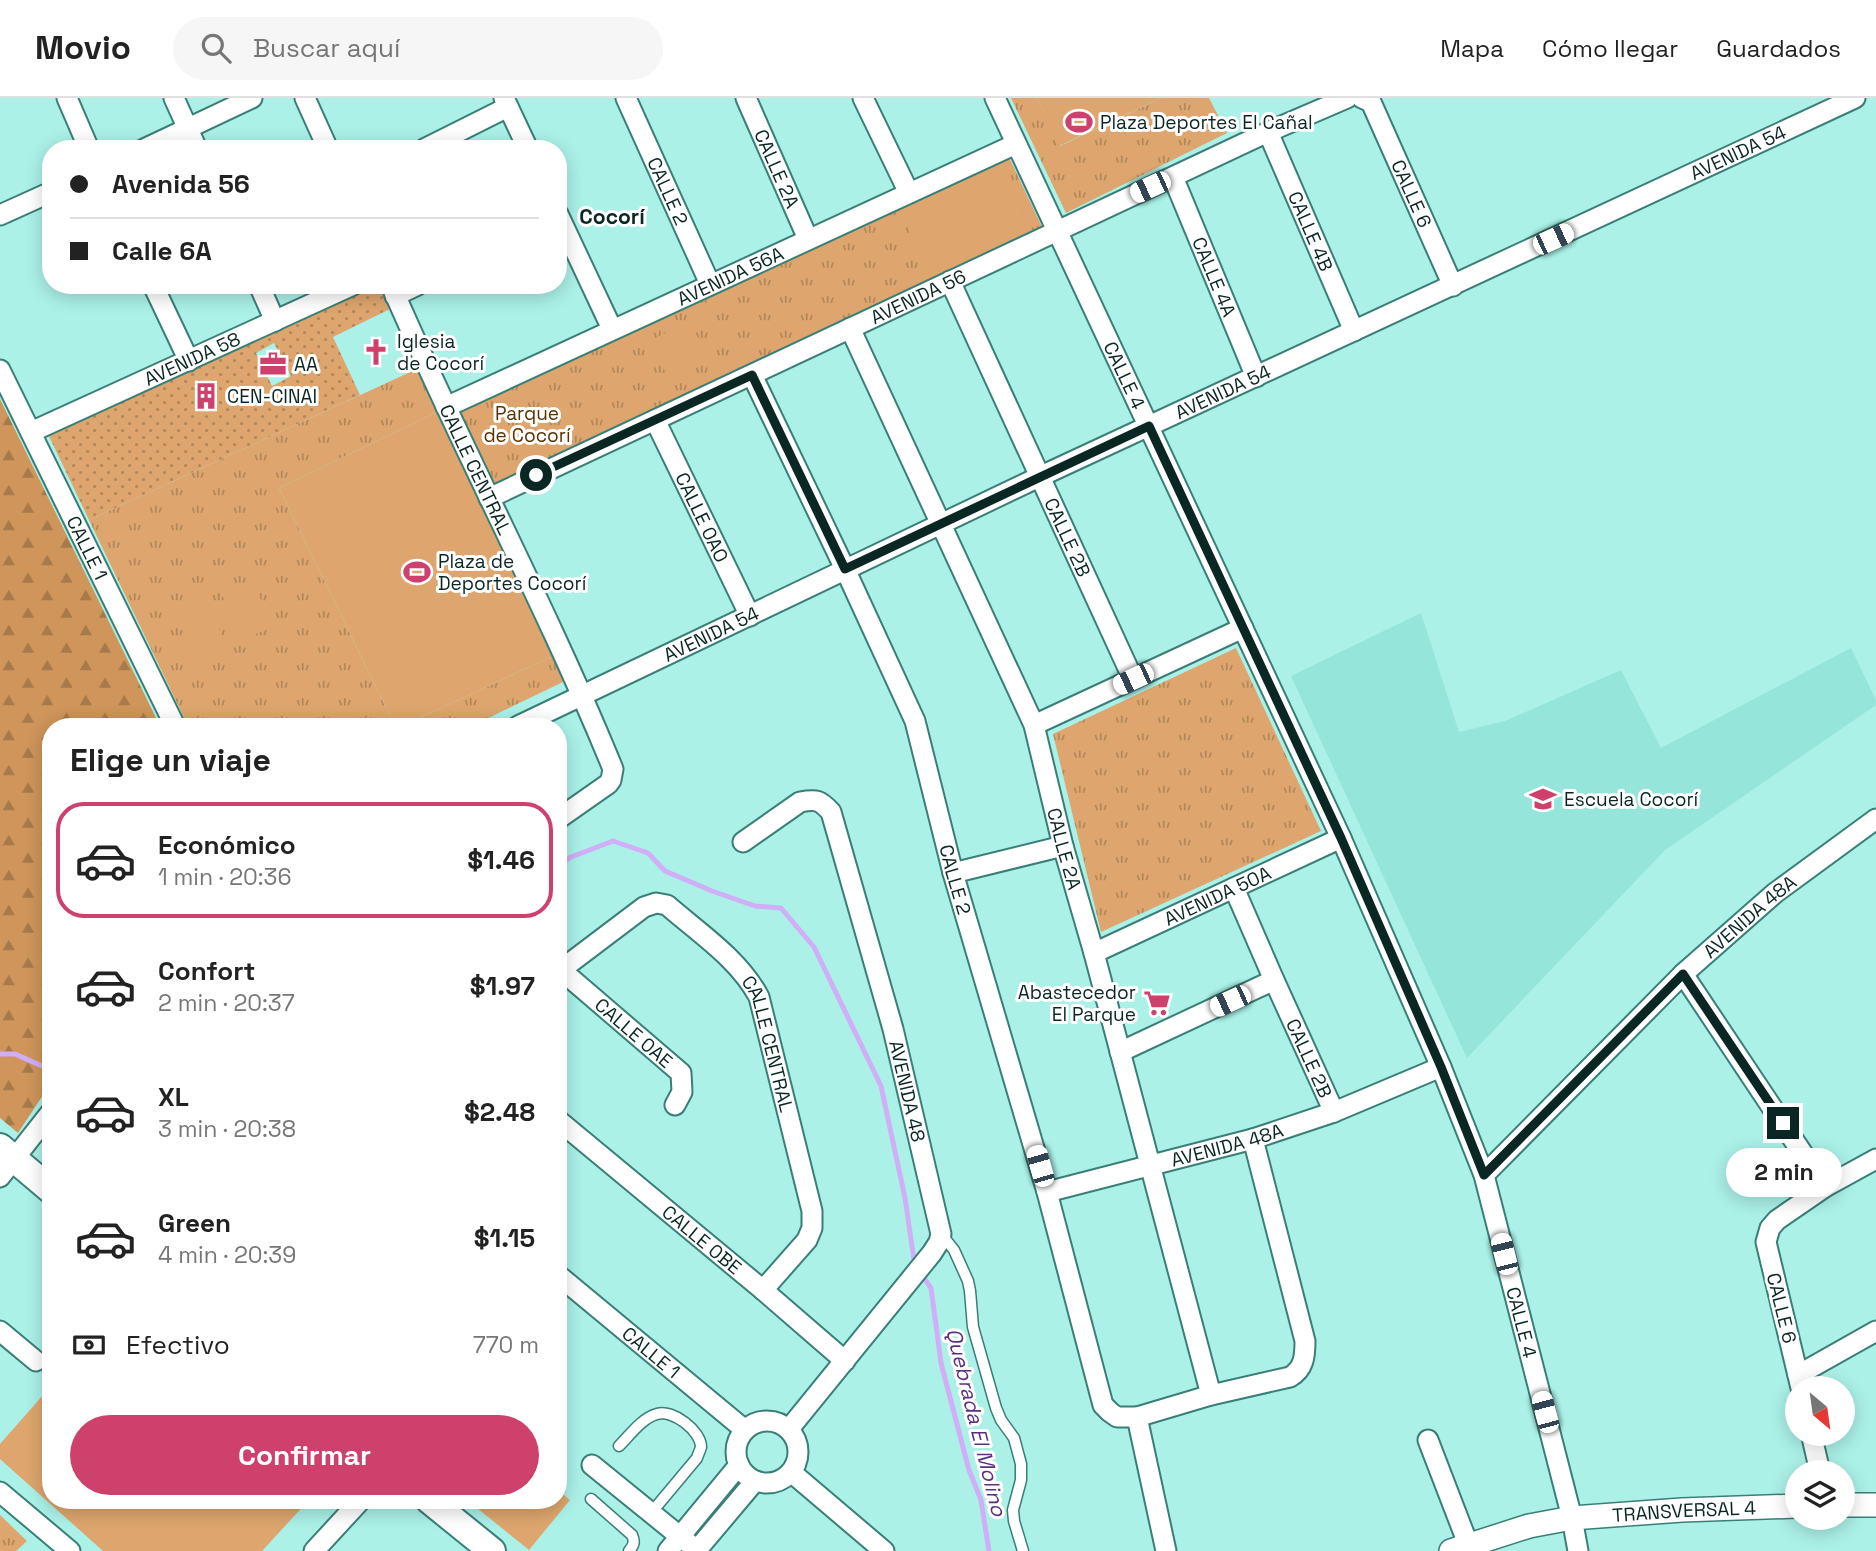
<!DOCTYPE html>
<html lang="es">
<meta charset="utf-8">
<style>
body{margin:0;font-family:"Space Grotesk",sans-serif;background:#f6f6f6;color:#222;height:100vh;display:flex;flex-direction:column;font-size:26px;white-space:nowrap}
*{box-sizing:border-box;margin:0}
p{font-size:23px;color:#767676}
.icon{flex:none;width:38px;height:38px;fill:none;stroke:currentColor;stroke-width:2;stroke-linecap:round;stroke-linejoin:round}
.map{position:relative;flex:1;overflow:hidden}
.drawer{position:absolute;left:42px;top:620px;width:525px;height:791px;display:flex;flex-direction:column;background:#fff;border-radius:28px;box-shadow:0 4px 18px #0003}
.drawer>*{flex:none}
.guide{position:absolute;left:42px;top:42px;width:525px;height:154px;border-radius:28px;box-shadow:0 4px 18px #0003;display:grid;align-content:center;height:154px;padding:0 28px;background:#fff}
.needle{width:46px;rotate:151deg}
.buttons{position:absolute;left:1785px;top:1278px;display:grid;gap:14px}
.buttons a{display:grid;place-items:center;width:70px;height:70px;border-radius:50%;background:#fff;box-shadow:0 4px 18px #0003;font-size:35px}
.end{position:absolute;width:32px;height:32px;margin:-16px;border:9px solid #0a2724;background:#fff;box-shadow:0 0 0 4px #fff}
.from{border-radius:50%}
.bubble{position:absolute;height:49px;border-radius:24px;background:#fff;box-shadow:0 4px 18px #0003;font-size:23px;font-weight:700;line-height:49px;text-align:center}
.car{position:absolute;width:21px;height:42px;margin:-21px -10px;border-radius:9px;box-shadow:0 0 5px 2px #0007;background:linear-gradient(#fff 24%,#345 0 40%,#fff 0 76%,#345 0 86%,#fff 0)}
.guide b{display:flex;align-items:center;gap:24px;height:66px;font-size:26px}
.guide b+b{border-top:2px solid #e0e0e0}
.guide i{width:18px;height:18px;background:#222}
ul{padding:0;list-style:none}
li{display:flex;align-items:center;gap:21px;height:116px;margin:0 14px 10px;padding:0 14px;border:4px solid transparent;border-radius:28px}
li div{flex:1}
li b{display:block;font-size:26px}
li em{font-style:normal;font-weight:700}
li.selected{border-color:#cf416d}
li>.icon{width:63px;height:63px;stroke-width:1.5}
h2{padding:0 28px;font-size:32px;line-height:84px}
.pay{display:flex;align-items:center;gap:18px;height:77px;padding:0 28px;font-size:26px}
.pay p{margin-inline-start:auto}
.action{display:flex;gap:14px;margin-top:auto;padding:14px 28px}
.action a{flex:1;height:80px;border-radius:42px;background:#cf416d;color:#fff;font-size:28px;font-weight:700;line-height:80px;text-align:center}
header{display:flex;align-items:center;gap:42px;box-sizing:border-box;height:98px;padding:0 35px;background:#fff;border-bottom:2px solid #e0e0e0}
header strong{font-size:33px}
nav{display:flex;gap:38px;margin-inline-start:auto;font-size:24px}
.search{width:490px;height:63px;background:#f6f6f6;display:flex;align-items:center;gap:18px;box-sizing:border-box;padding:0 24px;border-radius:38px;color:#767676;font-size:26px}
.map>svg:first-child{display:block}
.built{fill:#95e5da}
.grass{fill:url(#grass-tufts)}
.forest{fill:url(#forest-firs)}
.garden{fill:url(#garden-dots);fill-rule:evenodd}
.pitch{fill:#dea66e}
.lines{fill:none;stroke-linecap:round;stroke-linejoin:round}
.stream{stroke:#d0aff6;stroke-width:5}
.service-casing{stroke:#3a7f77;stroke-width:13}
.minor-casing{stroke:#3a7f77;stroke-width:23}
.tertiary-casing{stroke:#3a7f77;stroke-width:26}
.secondary-casing{stroke:#3a7f77;stroke-width:30}
.service{stroke:#fff;stroke-width:10}
.minor{stroke:#fff;stroke-width:19}
.tertiary{stroke:#fff;stroke-width:23}
.secondary{stroke:#fff;stroke-width:26}
.route{stroke:#0a2724;stroke-width:9}
.labels{text-anchor:middle;stroke-width:6;stroke-linejoin:round;paint-order:stroke}
.poi-label{font-size:19px;fill:#0a2724;stroke:#fff;text-anchor:start}
.street-label{font-size:19px;fill:#0a2724;stroke:#fff}
.park-label{font-size:19px;fill:#583200;stroke:#fff}
.neighbourhood-label{font-size:21px;font-weight:bold;fill:#0a2724;stroke:#fff}
.water-label{font-size:21px;font-style:italic;fill:#5b3081;stroke:#fff}
</style>
<header>
<strong>Movio</strong>
<div class="search"><svg class="icon" aria-label="search" viewBox="0 0 24 24"><circle cx="10" cy="10" r="6"/><path d="M15 15l6 6"/></svg>Buscar aquí</div>
<nav><a>Mapa</a><a>Cómo llegar</a><a>Guardados</a></nav>
</header>
<div class="map">
<svg width="1876" height="1453" viewBox="0 0 1876 1453">
<defs>
<pattern id="grass-tufts" width="24" height="20" patternUnits="userSpaceOnUse" patternTransform="scale(1.75)"><rect width="24" height="20" fill="#dea66e"/><path d="M3 7l-1-3M5 7V3M7 7l1-3M15 17l-1-3M17 17v-4M19 17l1-3" fill="none" stroke="#b2875a"/></pattern>
<pattern id="forest-firs" width="22" height="20" patternUnits="userSpaceOnUse" patternTransform="scale(1.75)"><rect width="22" height="20" fill="#cf955a"/><path d="M5 1l3.5 6h-7zM16 11l3.5 6h-7z" fill="#a67a4a"/></pattern>
<pattern id="garden-dots" width="8" height="8" patternUnits="userSpaceOnUse" patternTransform="scale(1.75)"><rect width="8" height="8" fill="#dea66e"/><path d="M2 2h.1M6 6h.1" fill="none" stroke="#b2875a" stroke-width="1.8" stroke-linecap="round"/></pattern>
</defs>
<rect width="100%" height="100%" fill="#abf1e8"/>
<!-- built -->
<path class="built" d="M1421,515L1459,634L1505,623L1621,572L1661,650L1851,550L1876,602V607L1665,752L1467,960L1291,578Z"/>
<!-- grass -->
<path class="grass" d="M1011,0H1037L1060,48L1161,0H1209L1227,35L1066,115Z
M1007,55L1044,133L491,391L456,311Z
M419,270L439,313L279,390L395,628H188L89,422Z
M1236,550L1321,733L1101,834L1053,636Z
M553,558L565,583L472,628H402Z
M0,1417L27,1443L16,1453H0Z"/>
<!-- forest -->
<path class="forest" d="M0,301L160,628H51V985L18,1035L0,1020Z"/>
<!-- garden -->
<path class="garden" d="M365,187H379L390,211L333,239L360,297L89,422L47,334ZM274,245L291,278L272,288L256,255Z"/>
<!-- pitch -->
<path class="pitch" d="M1037,0H1161L1059,48Z
M998,62L1032,133L932,180L899,109Z
M690,223L707,259L667,278L651,242Z
M439,313L553,558L402,628H395L279,390Z
M252,483L274,528L243,542L222,497Z
M207,505L228,550L197,565L176,519Z
M51,1288V1402H309L262,1453H103L0,1361V1346Z
M558,1392L570,1402L529,1452L467,1402H558Z"/>
<g class="lines">
<!-- stream -->
<path class="stream" d="M558,767L571,759L613,743L648,755L665,773L712,793L755,808L781,810L814,849L881,988L905,1100L915,1169
M0,956H15L51,972
M921,1176L931,1190L941,1265L969,1372L981,1402L989,1453"/>
<defs>
<path id="service" d="M942,1137L954,1152L968,1183L970,1193L973,1229L996,1310L1001,1322L1014,1340L1021,1366V1382L1013,1412L1014,1423L1023,1453
M619,1348C630,1337 642,1320 657,1316C673,1311 701,1333 701,1349C700,1353 698,1356 697,1360L651,1415
M591,1401L632,1437C635,1444 634,1447 629,1453"/>
<g id="minor">
<path d="M67,0L89,51"/>
<path d="M174,0L197,51"/>
<path d="M305,0L328,51"/>
<path d="M504,0L528,51"/>
<path id="s1" d="M626,0L710,186"/>
<path id="s2" d="M746,0L808,141"/>
<path d="M863,0L909,95"/>
<path id="s3" d="M995,0L1341,740L1441,969L1484,1077L1572,1420L1578,1453"/>
<path id="s4" d="M1362,0L1371,4L1453,188"/>
<path id="s5" d="M1268,34L1354,233"/>
<path d="M144,51L252,0"/>
<path d="M424,51L508,9"/>
<path id="s6" d="M1173,79L1256,279"/>
<path d="M558,116L612,231"/>
<path d="M0,117L51,94"/>
<path id="s7" d="M950,183L1133,581"/>
<path d="M153,187L189,263"/>
<path d="M259,187L275,223"/>
<path id="s8" d="M391,187C461,350 546,507 613,671L611,682L608,686L558,721"/>
<path d="M395,198L418,187"/>
<path id="s9" d="M850,230L1034,627L1063,748L1094,855L1211,1297"/>
<path id="s10" d="M0,272L175,628"/>
<path id="s11" d="M752,277L845,471L915,623L953,775L1047,1094L1103,1307L1110,1314L1117,1319H1137L1211,1297L1290,1279C1304,1271 1305,1258 1305,1243L1253,1041"/>
<path id="s12" d="M446,309L1016,46"/>
<path id="s13" d="M655,322L750,518"/>
<path id="s14" d="M31,334L353,187"/>
<path id="s15" d="M489,400L1268,34L1347,0"/>
<path d="M1034,627L1243,530"/>
<path id="s16" d="M518,628L1039,379L1855,0"/>
<path id="s17" d="M743,744L800,704C817,701 820,702 831,714L893,931L941,1136L939,1144L932,1155L789,1331"/>
<path d="M953,775L1063,748"/>
<path id="s18" d="M1234,790L1274,882L1334,1014"/>
<path id="s19" d="M1094,855L1341,740"/>
<path id="s20" d="M561,872L681,975L682,994L675,1007"/>
<path id="s21" d="M558,874L644,809L656,805L667,807C699,835 739,861 759,899L812,1113V1130L807,1142L763,1192"/>
<path d="M1683,876L1825,1089"/>
<path d="M1120,954L1274,882"/>
<path id="s22" d="M558,1022L763,1192L845,1263"/>
<path id="s23" d="M1484,1077L1683,876L1775,795L1876,721"/>
<path d="M0,1079L51,1014"/>
<path id="s24" d="M1047,1094L1253,1041L1334,1014L1441,969"/>
<path id="s25" d="M558,1177L745,1332"/>
<path d="M0,1233L36,1263"/>
<path d="M1798,1277L1876,1233"/>
<path d="M1801,1290L1766,1144L1770,1130L1777,1122L1825,1089L1876,1061"/>
<path d="M1137,1319L1166,1453"/>
<circle cx="767" cy="1354" r="31"/>
<path d="M1811,1335L1820,1374"/>
<path d="M1428,1342L1468,1446"/>
<path d="M592,1367L698,1453"/>
<path d="M791,1374L884,1453"/>
<path d="M0,1394L70,1453"/>
<path d="M314,1453L361,1402"/>
<path d="M668,1453L739,1367"/>
<path d="M696,1453L755,1383"/>
</g>
<g id="tertiary">
<path d="M1843,1407H1876"/>
<path id="s26" d="M1451,1453L1529,1428L1572,1420L1682,1412L1797,1408"/>
</g>
<path id="secondary" d="M0,1049L51,1092
M429,1402L492,1453"/>
</defs>
<!-- service casing -->
<use href="#service" class="service-casing"/>
<!-- minor casing -->
<use href="#minor" class="minor-casing"/>
<!-- tertiary casing -->
<use href="#tertiary" class="tertiary-casing"/>
<!-- secondary casing -->
<use href="#secondary" class="secondary-casing"/>
<!-- service -->
<use href="#service" class="service"/>
<!-- minor -->
<use href="#minor" class="minor"/>
<!-- tertiary -->
<use href="#tertiary" class="tertiary"/>
<!-- secondary -->
<use href="#secondary" class="secondary"/>
</g>
<g class="lines">
<!-- route -->
<path class="route" d="M536,377L752,277L845,471L1149,328L1341,740L1441,969L1484,1077L1683,876L1783,1025"/>
</g>
<!-- icons -->
<defs>
<symbol id="stadium-bare" viewBox="-9 -9 18 18"><path d="M0-5a6.5 5 0 1 0 0 10a6.5 5 0 1 0 0-10ZM-3.5-1.8h7v3.6h-7Z" fill="#cf416d" stroke="#fff" stroke-width="2.5" paint-order="stroke"/></symbol>
<symbol id="church-bare" viewBox="-9 -9 18 18"><path d="M-1.2-6h2.4v3.5h3.3v2.4h-3.3V6h-2.4V-.1h-3.3v-2.4h3.3Z" fill="#cf416d" stroke="#fff" stroke-width="2.5" paint-order="stroke"/></symbol>
<symbol id="office-bare" viewBox="-9 -9 18 18"><path d="M-6-3h4V-5.5h4V-3h4V5H-6ZM-1-4.5V-3h2v-1.5ZM-6 0V1H6V0Z" fill="#cf416d" stroke="#fff" stroke-width="2.5" paint-order="stroke"/></symbol>
<symbol id="building-bare" viewBox="-9 -9 18 18"><path d="M-4-6H4V6H1V3H-1V6H-4ZM-2.5-4.3h1.7v1.8h-1.7ZM.8-4.3h1.7v1.8H.8ZM-2.5-1h1.7V.8h-1.7ZM.8-1h1.7V.8H.8Z" fill="#cf416d" stroke="#fff" stroke-width="2.5" paint-order="stroke"/></symbol>
<symbol id="school-bare" viewBox="-9 -9 18 18"><path d="M0-5L7-2L0 1L-7-2ZM-4 1L0 2.5L4 1V4Q0 6-4 4Z" fill="#cf416d" stroke="#fff" stroke-width="2.5" paint-order="stroke"/></symbol>
<symbol id="supermarket-bare" viewBox="-9 -9 18 18"><path d="M-6-5.5h2.5l.6 2H6L4.5 2H-2.5L-4.4-4H-6ZM-1.5 3.2a1.3 1.3 0 1 0 .1 0ZM3 3.2a1.3 1.3 0 1 0 .1 0Z" fill="#cf416d" stroke="#fff" stroke-width="2.5" paint-order="stroke"/></symbol>
</defs>
<g fill-rule="evenodd">
<use href="#stadium-bare" x="1060" y="5" width="38" height="38"/>
<use href="#church-bare" x="357" y="235" width="38" height="38"/>
<use href="#office-bare" x="254" y="247" width="38" height="38"/>
<use href="#building-bare" x="187" y="279" width="38" height="38"/>
<use href="#stadium-bare" x="398" y="455" width="38" height="38"/>
<use href="#school-bare" x="1524" y="682" width="38" height="38"/>
<use href="#supermarket-bare" x="1138" y="886" width="38" height="38"/>
</g>
<g class="labels">
<!-- poi labels -->
<g class="poi-label">
<text x="1100" y="31">Plaza Deportes El Cañal</text>
<text x="397" y="250">Iglesia<tspan x="397" dy="22">de Cocorí</tspan></text>
<text x="294" y="273">AA</text>
<text x="227" y="305">CEN-CINAI</text>
<text x="438" y="470">Plaza de<tspan x="438" dy="22">Deportes Cocorí</tspan></text>
<text x="1564" y="708">Escuela Cocorí</text>
<text x="1136" y="901" text-anchor="end">Abastecedor<tspan x="1136" dy="22">El Parque</tspan></text>
</g>
<!-- street labels -->
<g class="street-label">
<text dy="7" stroke="none"><textPath href="#s16" startOffset="1348">AVENIDA 54</textPath></text>
<text dy="7" stroke="none"><textPath href="#s2" startOffset="77">CALLE 2A</textPath></text>
<text dy="7" stroke="none"><textPath href="#s1" startOffset="102">CALLE 2</textPath></text>
<text dy="7" stroke="none"><textPath href="#s4" startOffset="110">CALLE 6</textPath></text>
<text dy="7" stroke="none"><textPath href="#s5" startOffset="108">CALLE 4B</textPath></text>
<text dy="7" stroke="none"><textPath href="#s12" startOffset="313">AVENIDA 56A</textPath></text>
<text dy="7" stroke="none"><textPath href="#s6" startOffset="108">CALLE 4A</textPath></text>
<text dy="7" stroke="none"><textPath href="#s15" startOffset="474">AVENIDA 56</textPath></text>
<text dy="7" stroke="none"><textPath href="#s14" startOffset="177">AVENIDA 58</textPath></text>
<text dy="7" stroke="none"><textPath href="#s3" startOffset="306">CALLE 4</textPath></text>
<text dy="7" stroke="none"><textPath href="#s16" startOffset="780">AVENIDA 54</textPath></text>
<text dy="7" stroke="none"><textPath href="#s8" startOffset="203">CALLE CENTRAL</textPath></text>
<text dy="7" stroke="none"><textPath href="#s13" startOffset="108">CALLE 0AO</textPath></text>
<text dy="7" stroke="none"><textPath href="#s7" startOffset="282">CALLE 2B</textPath></text>
<text dy="7" stroke="none"><textPath href="#s10" startOffset="198">CALLE 1</textPath></text>
<text dy="7" stroke="none"><textPath href="#s16" startOffset="214">AVENIDA 54</textPath></text>
<text dy="7" stroke="none"><textPath href="#s9" startOffset="565">CALLE 2A</textPath></text>
<text dy="7" stroke="none"><textPath href="#s11" startOffset="546">CALLE 2</textPath></text>
<text dy="7" stroke="none"><textPath href="#s19" startOffset="136">AVENIDA 50A</textPath></text>
<text dy="7" stroke="none"><textPath href="#s23" startOffset="371">AVENIDA 48A</textPath></text>
<text dy="7" stroke="none"><textPath href="#s20" startOffset="96">CALLE 0AE</textPath></text>
<text dy="7" stroke="none"><textPath href="#s21" startOffset="310">CALLE CENTRAL</textPath></text>
<text dy="7" stroke="none"><textPath href="#s18" startOffset="186">CALLE 2B</textPath></text>
<text dy="7" stroke="none"><textPath href="#s17" startOffset="394">AVENIDA 48</textPath></text>
<text dy="7" stroke="none"><textPath href="#s24" startOffset="186">AVENIDA 48A</textPath></text>
<text dy="7" stroke="none"><textPath href="#s22" startOffset="187">CALLE 0BE</textPath></text>
<text transform="translate(1782 1210) rotate(76)" y="7">CALLE 6</text>
<text dy="7" stroke="none"><textPath href="#s3" startOffset="1335">CALLE 4</textPath></text>
<text dy="7" stroke="none"><textPath href="#s25" startOffset="121">CALLE 1</textPath></text>
<text dy="7" stroke="none"><textPath href="#s26" startOffset="238">TRANSVERSAL 4</textPath></text>
</g>
<!-- park labels -->
<g class="park-label">
<text x="527" y="322">Parque<tspan x="527" dy="22">de Cocorí</tspan></text>
</g>
<!-- neighbourhood labels -->
<g class="neighbourhood-label">
<text x="612" y="126">Cocorí</text>
</g>
<!-- water labels -->
<g class="water-label">
<text transform="translate(976 1324) rotate(76)" y="7">Quebrada El Molino</text>
</g>
</g>
</svg>
<div class="buttons">
<a><svg class="needle" viewBox="-14 -14 28 28"><path d="M0-13l5 13h-10z" fill="#e53935"/><path d="M0 13l5-13h-10z" fill="#767676"/></svg></a>
<a><svg class="icon" aria-label="layers" viewBox="0 0 24 24"><path d="M12 4l9 5-9 5-9-5zM3 14l9 5 9-5"/></svg></a>
</div>
<i class="end from" style="left:536px;top:377px"></i>
<i class="end" style="left:1783px;top:1025px"></i>
<div class="bubble" style="left:1726px;top:1050px;width:116px">2 min</div>
<i class="car" style="left:1150px;top:89px;rotate:245deg"></i>
<i class="car" style="left:1553px;top:141px;rotate:65deg"></i>
<i class="car" style="left:1133px;top:581px;rotate:245deg"></i>
<i class="car" style="left:1230px;top:903px;rotate:245deg"></i>
<i class="car" style="left:1040px;top:1068px;rotate:344deg"></i>
<i class="car" style="left:1504px;top:1156px;rotate:346deg"></i>
<i class="car" style="left:1545px;top:1314px;rotate:345deg"></i>
<div class="guide">
<b><i class="from"></i>Avenida 56</b>
<b><i></i>Calle 6A</b>
</div>
<section class="drawer">
<h2>Elige un viaje</h2>
<ul>
<li class="selected"><svg class="icon" aria-label="car" viewBox="0 0 24 24"><path d="M5 17H2v-5l4-1 3-4h7l3 4 3 1v5h-3M9 17h6M6 11h13"/><circle cx="7" cy="17" r="2"/><circle cx="17" cy="17" r="2"/></svg><div><b>Económico</b><p>1 min · 20:36</p></div><em>$1.46</em></li>
<li><svg class="icon" aria-label="car" viewBox="0 0 24 24"><path d="M5 17H2v-5l4-1 3-4h7l3 4 3 1v5h-3M9 17h6M6 11h13"/><circle cx="7" cy="17" r="2"/><circle cx="17" cy="17" r="2"/></svg><div><b>Confort</b><p>2 min · 20:37</p></div><em>$1.97</em></li>
<li><svg class="icon" aria-label="car" viewBox="0 0 24 24"><path d="M5 17H2v-5l4-1 3-4h7l3 4 3 1v5h-3M9 17h6M6 11h13"/><circle cx="7" cy="17" r="2"/><circle cx="17" cy="17" r="2"/></svg><div><b>XL</b><p>3 min · 20:38</p></div><em>$2.48</em></li>
<li><svg class="icon" aria-label="car" viewBox="0 0 24 24"><path d="M5 17H2v-5l4-1 3-4h7l3 4 3 1v5h-3M9 17h6M6 11h13"/><circle cx="7" cy="17" r="2"/><circle cx="17" cy="17" r="2"/></svg><div><b>Green</b><p>4 min · 20:39</p></div><em>$1.15</em></li>
</ul>
<div class="pay"><svg class="icon" aria-label="cash" viewBox="0 0 24 24"><path d="M3 7h18v10H3z"/><circle cx="12" cy="12" r="2"/></svg>Efectivo<p>770 m</p></div>
<div class="action"><a>Confirmar</a></div>
</section>
</div>
